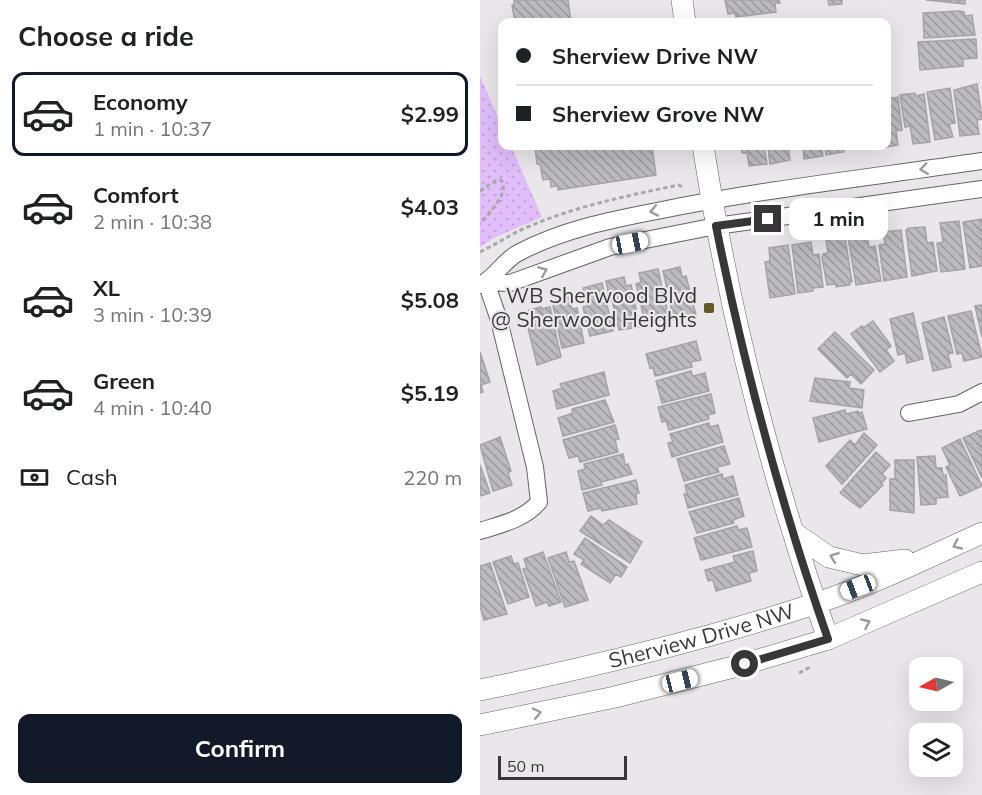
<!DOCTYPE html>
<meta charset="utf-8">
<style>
body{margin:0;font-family:Mulish,sans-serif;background:#f2f2f2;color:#202124;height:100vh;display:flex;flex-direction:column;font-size:22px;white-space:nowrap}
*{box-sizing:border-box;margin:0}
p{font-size:20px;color:#757577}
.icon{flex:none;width:33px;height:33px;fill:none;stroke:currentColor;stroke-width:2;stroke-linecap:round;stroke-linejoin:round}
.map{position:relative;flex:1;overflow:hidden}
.sheet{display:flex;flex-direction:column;background:#fff;width:480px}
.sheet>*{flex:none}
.banner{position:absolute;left:18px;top:18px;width:393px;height:132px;border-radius:12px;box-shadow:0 6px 24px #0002;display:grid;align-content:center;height:132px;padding:0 18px;background:#fff}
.needle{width:39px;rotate:262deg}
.tools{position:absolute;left:429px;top:657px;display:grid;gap:12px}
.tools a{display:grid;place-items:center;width:54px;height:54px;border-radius:12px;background:#fff;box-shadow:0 6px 24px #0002;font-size:30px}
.scale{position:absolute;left:18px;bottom:15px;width:129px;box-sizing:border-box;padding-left:6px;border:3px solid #373738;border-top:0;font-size:16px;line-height:21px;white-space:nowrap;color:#373738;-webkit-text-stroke:4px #e9e7ea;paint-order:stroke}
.end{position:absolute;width:27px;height:27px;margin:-14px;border:8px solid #373738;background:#fff;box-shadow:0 0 0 3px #fff}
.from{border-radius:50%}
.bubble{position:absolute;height:42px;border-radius:12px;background:#fff;box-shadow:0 6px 24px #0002;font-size:20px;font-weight:700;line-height:42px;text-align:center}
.car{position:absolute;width:18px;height:36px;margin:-18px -9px;border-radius:8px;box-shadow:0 0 4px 2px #0007;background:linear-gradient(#fff 24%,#345 0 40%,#fff 0 76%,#345 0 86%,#fff 0)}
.banner b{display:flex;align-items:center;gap:21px;height:57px;font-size:22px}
.banner b+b{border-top:2px solid #e0e0e0}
.banner i{width:15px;height:15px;background:#202124}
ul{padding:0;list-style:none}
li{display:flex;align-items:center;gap:18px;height:84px;margin:0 12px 9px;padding:0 6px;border:3px solid transparent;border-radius:12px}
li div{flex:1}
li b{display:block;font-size:22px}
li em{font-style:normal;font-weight:700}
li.selected{border-color:#111827}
li>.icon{width:54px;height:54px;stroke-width:1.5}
h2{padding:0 18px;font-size:27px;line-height:72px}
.pay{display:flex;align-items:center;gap:15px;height:66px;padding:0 18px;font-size:22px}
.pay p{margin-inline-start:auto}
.action{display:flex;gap:12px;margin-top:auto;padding:12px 18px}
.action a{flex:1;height:69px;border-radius:12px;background:#111827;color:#fff;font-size:24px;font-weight:700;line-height:69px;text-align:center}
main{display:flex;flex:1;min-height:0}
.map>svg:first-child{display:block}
.park{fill:url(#park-dots)}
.building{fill:url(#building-back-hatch);stroke:#a4a3a6;stroke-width:1.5}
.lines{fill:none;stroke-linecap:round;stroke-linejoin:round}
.minor-casing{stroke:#656366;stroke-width:18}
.tertiary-casing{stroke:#656366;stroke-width:22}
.path{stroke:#a8a7a9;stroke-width:3;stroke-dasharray:4.5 3;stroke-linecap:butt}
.minor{stroke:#fff;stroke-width:16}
.tertiary{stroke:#fff;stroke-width:21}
.oneway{stroke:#9b9b9c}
.route{stroke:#373738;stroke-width:8}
.poi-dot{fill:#605825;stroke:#e9e7ea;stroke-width:2}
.labels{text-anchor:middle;stroke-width:4.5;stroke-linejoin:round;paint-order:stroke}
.poi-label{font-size:21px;fill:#373738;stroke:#e9e7ea;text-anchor:end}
.street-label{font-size:21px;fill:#373738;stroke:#e9e7ea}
</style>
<main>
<section class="sheet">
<h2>Choose a ride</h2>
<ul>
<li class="selected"><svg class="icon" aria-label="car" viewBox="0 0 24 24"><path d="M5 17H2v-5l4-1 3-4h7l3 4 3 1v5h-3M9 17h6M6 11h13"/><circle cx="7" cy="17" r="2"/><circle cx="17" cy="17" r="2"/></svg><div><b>Economy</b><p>1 min · 10:37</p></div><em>$2.99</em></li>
<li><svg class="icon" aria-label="car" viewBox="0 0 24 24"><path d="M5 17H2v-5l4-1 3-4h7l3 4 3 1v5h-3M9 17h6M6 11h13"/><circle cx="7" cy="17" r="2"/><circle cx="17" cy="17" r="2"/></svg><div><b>Comfort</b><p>2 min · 10:38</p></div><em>$4.03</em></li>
<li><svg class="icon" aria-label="car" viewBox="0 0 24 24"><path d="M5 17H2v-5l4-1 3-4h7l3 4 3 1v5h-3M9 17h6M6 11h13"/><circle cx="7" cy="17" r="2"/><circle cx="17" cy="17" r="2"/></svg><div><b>XL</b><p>3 min · 10:39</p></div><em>$5.08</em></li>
<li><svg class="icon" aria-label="car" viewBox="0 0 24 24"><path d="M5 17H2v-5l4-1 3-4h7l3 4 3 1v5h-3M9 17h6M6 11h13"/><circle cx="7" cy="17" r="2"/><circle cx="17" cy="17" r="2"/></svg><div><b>Green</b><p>4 min · 10:40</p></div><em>$5.19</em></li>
</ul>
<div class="pay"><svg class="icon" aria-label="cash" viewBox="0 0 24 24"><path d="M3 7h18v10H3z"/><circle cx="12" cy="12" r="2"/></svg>Cash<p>220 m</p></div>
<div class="action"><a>Confirm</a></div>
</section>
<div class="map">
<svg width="502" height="795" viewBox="0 0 502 795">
<defs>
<pattern id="park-dots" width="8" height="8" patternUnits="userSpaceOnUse" patternTransform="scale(1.5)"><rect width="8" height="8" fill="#e1bdfa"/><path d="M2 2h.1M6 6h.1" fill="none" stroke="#c2a3d7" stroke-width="1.8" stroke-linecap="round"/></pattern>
<pattern id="building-back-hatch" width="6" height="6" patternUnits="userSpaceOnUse" patternTransform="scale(1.5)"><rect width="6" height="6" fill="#bcbbbe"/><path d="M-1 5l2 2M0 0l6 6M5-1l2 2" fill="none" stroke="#9a999b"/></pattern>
</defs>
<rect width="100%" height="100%" fill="#e9e7ea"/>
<!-- park -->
<path class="park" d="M0,76L22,127V146H31L62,217L16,237L0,247Z"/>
<!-- building -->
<path class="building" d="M34,0H88L91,22H35L32,5H34Z
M245,0H299L300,3H295L296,12L256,17L255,13L248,14Z
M348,0H362V4L349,5Z
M446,0H485V4Z
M479,11L484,12L485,16L492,15L495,35L444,38L443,13Z
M496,39L497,58L483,59V66L440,70L438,42Z
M497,84L502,119L497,120L499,134L480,136L474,90Z
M470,88L475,123L469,124L473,137L455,140L447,92Z
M435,93V96L444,94L450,142L433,144L430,126L425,127L420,95Z
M418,97L422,130L416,131L418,145L399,148V146H406V99Z
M52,146H172L176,175L78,190V186L71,187L70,179L63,180L60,164H57L55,147L53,148Z
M261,146H284L287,164L269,166L267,153H262Z
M288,146H312L308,147L310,160L290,164Z
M323,146H341L343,156L324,159Z
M345,146H363L364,152L346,155Z
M502,219V266L490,268L483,222Z
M479,221L485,269L461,272L457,243L463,242L460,223Z
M445,227L447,243L453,242L457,271L432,276L426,230L429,228Z
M421,230L427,277L404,281L399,245L405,244L403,232Z
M387,234L389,247L395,246L401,281L376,285L368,237Z
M365,237L372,282H369L370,285L356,287V284L347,285L342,258L343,254L348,253L346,240Z
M331,242L333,255L339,254L343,287L333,288V291L318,293L312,245Z
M308,245L315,294L290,298L285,262L290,261L289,248Z
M200,267L202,277L206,276L216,315L194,320L183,271Z
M178,269L189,318L165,323L156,284L161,282L159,273Z
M144,277L146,286L151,285L160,327L139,330L132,300L130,301L126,281Z
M122,283L133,331L110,336L103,307L107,306L103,288Z
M89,297L92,309L97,308L104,343L82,348L72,301Z
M502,305V337L495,306Z
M61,307V309L70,307L81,357L57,365L47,323L52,322L49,310Z
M491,311L502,357L484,361L482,353L477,354L468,316Z
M433,313L443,359L427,363L425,353L418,355L410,319Z
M464,317L473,353L468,354L471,367L453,371L442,323Z
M393,321L409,343L411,346L406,350L414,361L400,372L371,334L382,326L383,328Z
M355,332L394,370L381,384L371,374L367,378L338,349Z
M216,341L221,360L211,362L212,367L175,376L173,367L170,368L166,354Z
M0,352L10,382L1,385L3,392L0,393Z
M211,371L213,376L225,373L229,391L182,403L176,381Z
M124,372L129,395L77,409L73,391L82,388L80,384Z
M335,378L370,382L369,388L384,390L382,408L330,401Z
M231,394L235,413L228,415L229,419L189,430L186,421L182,422L178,407Z
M125,400L134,422L83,436L78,418L93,413L92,409Z
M365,410L366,414L378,411L379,413L382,412L387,429L339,442L333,418Z
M229,423L230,427L238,425L243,442L192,457L188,443L193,442L190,434Z
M135,425L139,439L135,440L138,452L100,462L98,456L89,458L83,440Z
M501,430L502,431V478L483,438Z
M384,433L397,445L362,484L346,466L370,440L375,445Z
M20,437L31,471L28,473L32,485L13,491L0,445Z
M480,439L502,486L480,496L466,467L470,465L462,448Z
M244,446L250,464L237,467L239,472L204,481L197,459Z
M396,452L410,465L402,474L406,478L401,484L403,485L380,508L360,493Z
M143,454L145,465L148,464L152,474L121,482L122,485L102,490L98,471L105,469L104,464Z
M455,456L456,468H462L463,476L466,475L468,497L456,498V504L441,505L437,457Z
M415,460H434V513L410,510V479H415Z
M0,465L10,493L0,496Z
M242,474L243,479L253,476L258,495L208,508L204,494H207L205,485Z
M156,480L159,493L156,494L157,504L122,511L121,508L108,511L103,493Z
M259,498L264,516L253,520L254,523L217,533L209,512Z
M111,516L123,525L129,520L162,542L150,563L100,531Z
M257,526L258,530L267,528L272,547L221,560L214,538Z
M105,538L147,567L141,577L136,574L130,583L101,564L104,560L94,554Z
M273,551L277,571L269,573L271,581L236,591L233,580L228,581L225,570L255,562L253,556Z
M63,552L81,602L69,606L67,602L56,606L43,569L47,568L44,559Z
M86,552L89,562L94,561L108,600L85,607L68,558Z
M31,556L34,564L38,563L49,597L28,604L13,562Z
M10,563L27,614L4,620L0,606V566Z"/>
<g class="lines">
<defs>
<path id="minor" d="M6,282L30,283L130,247L236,226L502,189
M0,285C15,278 23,261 38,253C81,230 130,220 177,211C284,189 394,177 502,161
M429,413L479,404L502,392
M0,531C22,524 43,520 59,502L55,467L19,320L6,282"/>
<g id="tertiary">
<path d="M202,0L205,22"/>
<path d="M223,146C249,313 292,479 348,639"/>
<path d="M314,533L349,557L383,565L425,560"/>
<path id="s1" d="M0,690C112,667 225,640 334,604C392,585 447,558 502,533"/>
<path d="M0,725L135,697L265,664L348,639L502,572"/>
</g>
</defs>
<!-- minor casing -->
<use href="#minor" class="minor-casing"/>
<!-- tertiary casing -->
<use href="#tertiary" class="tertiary-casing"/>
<!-- path -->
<path class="path" d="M0,191L15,181L21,180C31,192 8,214 0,224
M0,252C17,244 32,233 50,226C95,207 141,197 189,187L199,185L204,188
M319,673L332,666"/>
<!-- minor -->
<use href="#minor" class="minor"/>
<!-- tertiary -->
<use href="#tertiary" class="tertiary"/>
</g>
<!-- one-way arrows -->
<defs><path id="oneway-chevron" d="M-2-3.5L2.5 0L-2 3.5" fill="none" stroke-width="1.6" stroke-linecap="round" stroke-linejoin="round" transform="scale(1.5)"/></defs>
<g class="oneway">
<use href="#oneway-chevron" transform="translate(444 169) rotate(172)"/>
<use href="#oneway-chevron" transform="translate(174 211) rotate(169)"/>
<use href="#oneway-chevron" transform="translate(63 271) rotate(-23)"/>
<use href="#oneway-chevron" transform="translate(477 545) rotate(155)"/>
<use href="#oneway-chevron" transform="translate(354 557) rotate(-160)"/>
<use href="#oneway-chevron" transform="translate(386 623) rotate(-24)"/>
<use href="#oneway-chevron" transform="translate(57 713) rotate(-12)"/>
</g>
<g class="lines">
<!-- route -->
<path class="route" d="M265,664L348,639C301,505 264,366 236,226L288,219"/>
</g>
<!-- markers -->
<rect class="poi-dot" x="223" y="302" width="12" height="12" rx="3"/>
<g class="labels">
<!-- poi labels -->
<g class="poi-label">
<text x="217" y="303">WB Sherwood Blvd<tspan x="217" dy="24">@ Sherwood Heights</tspan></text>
</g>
<!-- street labels -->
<g class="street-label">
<text dy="7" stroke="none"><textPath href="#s1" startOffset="228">Sherview Drive NW</textPath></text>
</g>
</g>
</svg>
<div class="tools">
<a><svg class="needle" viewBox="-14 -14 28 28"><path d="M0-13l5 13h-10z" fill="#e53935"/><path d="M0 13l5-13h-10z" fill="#757577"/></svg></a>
<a><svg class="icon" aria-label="layers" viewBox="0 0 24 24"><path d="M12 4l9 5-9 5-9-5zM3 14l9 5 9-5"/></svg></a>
</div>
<div class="scale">50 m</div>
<i class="end from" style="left:265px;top:664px"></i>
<i class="end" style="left:288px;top:219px"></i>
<div class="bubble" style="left:309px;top:198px;width:99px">1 min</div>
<i class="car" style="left:150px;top:243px;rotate:79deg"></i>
<i class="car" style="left:378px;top:587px;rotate:249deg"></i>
<i class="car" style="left:200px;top:681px;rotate:76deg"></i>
<div class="banner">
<b><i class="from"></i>Sherview Drive NW</b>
<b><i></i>Sherview Grove NW</b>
</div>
</div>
</main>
